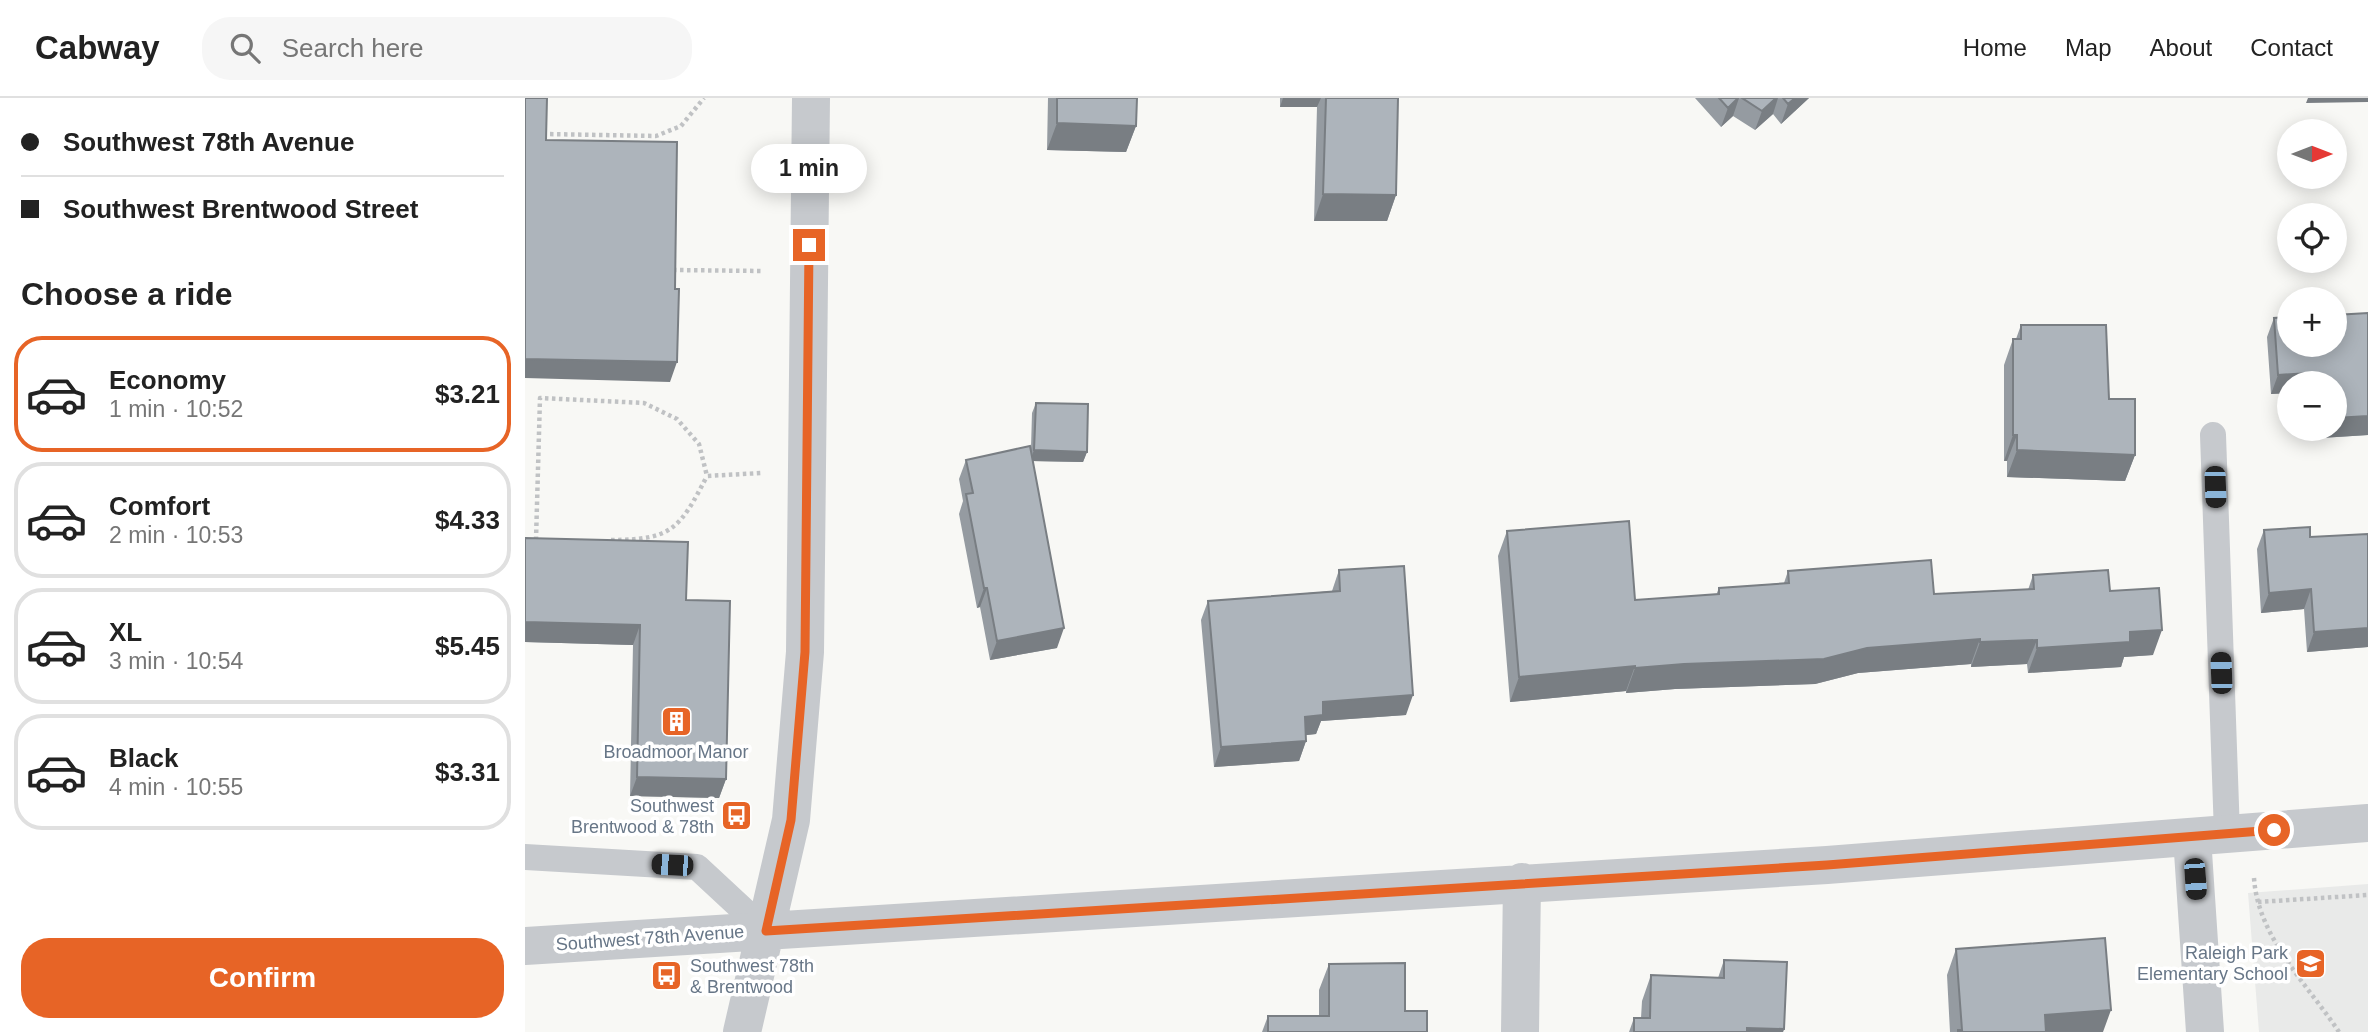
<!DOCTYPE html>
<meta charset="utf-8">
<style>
body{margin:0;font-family:Helvetica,sans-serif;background:#f6f6f6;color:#222;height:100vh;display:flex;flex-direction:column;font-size:26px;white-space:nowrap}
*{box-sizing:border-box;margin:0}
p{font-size:23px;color:#767676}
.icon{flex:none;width:38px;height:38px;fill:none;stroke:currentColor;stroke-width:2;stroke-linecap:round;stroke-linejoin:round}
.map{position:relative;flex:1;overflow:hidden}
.sheet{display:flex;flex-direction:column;background:#fff;width:525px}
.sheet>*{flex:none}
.hud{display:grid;align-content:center;height:154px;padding:0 21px;background:#fff}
.needle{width:46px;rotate:90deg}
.tools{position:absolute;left:1752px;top:21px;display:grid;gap:14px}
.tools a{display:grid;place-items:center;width:70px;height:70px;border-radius:50%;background:#fff;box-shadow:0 4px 18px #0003;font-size:35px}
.end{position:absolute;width:32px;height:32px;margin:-16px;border:9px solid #e76426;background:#fff;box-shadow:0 0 0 4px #fff}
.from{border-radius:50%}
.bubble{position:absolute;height:49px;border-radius:24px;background:#fff;box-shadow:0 4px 18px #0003;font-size:23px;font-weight:700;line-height:49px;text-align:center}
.car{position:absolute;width:21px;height:42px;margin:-21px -10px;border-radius:9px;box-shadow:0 0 5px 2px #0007;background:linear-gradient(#222 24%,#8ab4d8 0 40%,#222 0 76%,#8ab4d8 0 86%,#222 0)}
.hud b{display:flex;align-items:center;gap:24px;height:66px;font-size:26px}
.hud b+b{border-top:2px solid #e0e0e0}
.hud i{width:18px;height:18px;background:#222}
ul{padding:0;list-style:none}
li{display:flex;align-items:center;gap:21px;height:116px;margin:0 14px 10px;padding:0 7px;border:4px solid #e0e0e0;border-radius:28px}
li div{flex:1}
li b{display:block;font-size:26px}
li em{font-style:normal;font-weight:700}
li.selected{border-color:#e76426}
li>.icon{width:63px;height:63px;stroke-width:1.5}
h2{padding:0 21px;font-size:32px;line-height:84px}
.button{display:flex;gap:14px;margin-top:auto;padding:14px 21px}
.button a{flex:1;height:80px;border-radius:28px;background:#e76426;color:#fff;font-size:28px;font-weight:700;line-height:80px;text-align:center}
header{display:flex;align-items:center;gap:42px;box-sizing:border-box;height:98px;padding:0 35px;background:#fff;border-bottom:2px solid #e0e0e0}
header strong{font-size:33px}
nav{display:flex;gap:38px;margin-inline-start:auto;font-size:24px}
.search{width:490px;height:63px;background:#f6f6f6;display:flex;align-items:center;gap:18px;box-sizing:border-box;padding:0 24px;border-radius:28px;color:#767676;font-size:26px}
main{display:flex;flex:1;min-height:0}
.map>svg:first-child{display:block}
.built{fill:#e9eae9}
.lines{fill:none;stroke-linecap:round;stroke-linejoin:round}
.path{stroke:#c0c2c4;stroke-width:4.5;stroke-dasharray:3.5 3.5;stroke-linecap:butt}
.lane{stroke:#c6c9cd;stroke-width:26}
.street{stroke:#c6c9cd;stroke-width:38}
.wall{fill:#959ba1}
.shaded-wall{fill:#797e83}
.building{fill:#adb4bb;stroke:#797e83;stroke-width:2}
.route{stroke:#e76426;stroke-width:9}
.labels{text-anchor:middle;stroke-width:7;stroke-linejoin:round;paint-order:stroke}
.poi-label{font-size:18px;fill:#677687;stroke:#fff;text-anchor:end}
.street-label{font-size:18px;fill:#677687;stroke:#fff}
</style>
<header>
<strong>Cabway</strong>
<div class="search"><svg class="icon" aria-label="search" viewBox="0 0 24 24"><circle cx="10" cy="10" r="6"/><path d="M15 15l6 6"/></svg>Search here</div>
<nav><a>Home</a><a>Map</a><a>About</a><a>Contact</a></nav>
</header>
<main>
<section class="sheet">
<div class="hud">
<b><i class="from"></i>Southwest 78th Avenue</b>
<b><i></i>Southwest Brentwood Street</b>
</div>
<h2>Choose a ride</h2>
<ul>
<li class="selected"><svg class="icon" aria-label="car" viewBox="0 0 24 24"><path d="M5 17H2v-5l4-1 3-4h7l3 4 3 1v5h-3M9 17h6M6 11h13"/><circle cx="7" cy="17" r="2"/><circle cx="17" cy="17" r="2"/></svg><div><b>Economy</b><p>1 min · 10:52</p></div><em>$3.21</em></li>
<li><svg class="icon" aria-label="car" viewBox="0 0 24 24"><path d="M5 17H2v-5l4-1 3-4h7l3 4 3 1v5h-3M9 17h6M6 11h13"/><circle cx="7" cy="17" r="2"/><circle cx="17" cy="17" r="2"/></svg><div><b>Comfort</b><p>2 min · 10:53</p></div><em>$4.33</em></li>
<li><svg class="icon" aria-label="car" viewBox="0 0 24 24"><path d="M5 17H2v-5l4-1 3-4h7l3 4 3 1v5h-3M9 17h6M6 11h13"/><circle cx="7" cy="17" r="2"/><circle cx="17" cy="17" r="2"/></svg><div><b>XL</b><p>3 min · 10:54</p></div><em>$5.45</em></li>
<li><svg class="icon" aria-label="car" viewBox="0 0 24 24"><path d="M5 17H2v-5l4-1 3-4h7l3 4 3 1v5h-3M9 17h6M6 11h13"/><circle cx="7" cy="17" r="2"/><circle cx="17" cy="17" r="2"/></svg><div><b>Black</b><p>4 min · 10:55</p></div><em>$3.31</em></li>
</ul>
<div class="button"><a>Confirm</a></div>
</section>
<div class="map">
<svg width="1843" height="934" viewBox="0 0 1843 934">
<rect width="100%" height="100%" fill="#f8f8f5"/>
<!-- built -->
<path class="built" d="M1843,786V934H1734L1723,795Z"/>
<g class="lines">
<!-- path -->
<path class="path" d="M18,36L131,38L156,28L179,0
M148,172L237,173
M11,442L15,300L119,305L152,321L174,346L182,378L236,375
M86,442C148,442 155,430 182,378
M1729,780C1733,840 1783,887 1814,934
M1733,804L1843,797"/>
<!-- lane -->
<path class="lane" d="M1688,337L1702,736
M0,759L172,769L241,833"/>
<!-- street -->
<path class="street" d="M1667,739L1680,934
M0,848L1302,767L1843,725
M217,934L266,722L280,554L286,0
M995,934L997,784"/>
</g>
<!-- wall -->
<path class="wall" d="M523,0H612L611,28L601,54L522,52Z
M755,0H873L871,97L862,123H789L792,9H755Z
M1170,0H1284L1256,26L1248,16L1230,32L1208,18L1196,29Z
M1843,215V337L1780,341L1779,331H1810V285H1764V295L1746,296L1742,239L1749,220L1764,219V247H1810V217Z
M1496,227L1584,301L1610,357L1600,383L1482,379V363H1479V267L1488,241H1491Z
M511,305L562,354L558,364L508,363L532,550L465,562L455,509L452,510L434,416L438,403L434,381L441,362L506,350L507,315Z
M1739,432L1785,439L1843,436V549L1782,554L1779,511L1736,515L1732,451Z
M982,433L1110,502L1191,497L1194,490L1259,485L1263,473L1409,496L1503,492L1508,477L1585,493L1628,557L1599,559L1596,569L1503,575L1502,566L1446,569V566L1333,575L1290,586L1150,591L1101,595V593L985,604L973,458Z
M814,472L881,617L796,623L791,636L781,637V643L774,663L689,669L676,522L683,503L807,493Z
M161,502L201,681L194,700L105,698L108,547L0,544Z
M1431,851L1578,934H1425L1422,877Z
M1199,862L1259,931L1258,934H1104L1109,920H1116L1117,903L1126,877L1193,880Z
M804,866L880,913L902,934H737L743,918H794V892Z"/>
<!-- shaded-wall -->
<path class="shaded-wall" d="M758,0H796L792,9H755Z
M1213,0H1214L1208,18L1196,29L1203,10Z
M1251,0H1253L1248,16L1230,32L1237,13Z
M1270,0H1284L1256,26L1263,6Z
M1783,0H1843V4L1781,5Z
M532,25L611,28L601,54L522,52Z
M798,96L871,97L862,123H789Z
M0,261L152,264L145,284L0,280Z
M1784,275L1780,285H1764V295L1746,296L1753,277Z
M1843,318V337L1780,341L1784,331H1810V320Z
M1488,337H1492L1482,363H1479Z
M509,352L562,354L558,364L505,363Z
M1492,352L1610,357L1600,383L1482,379Z
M459,490H462L455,509L452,510Z
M1786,491L1779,511L1736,515L1744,495Z
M0,524L115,527L108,547L0,544Z
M539,530L532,550L465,562L472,543Z
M1843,530V549L1782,554L1789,534Z
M1637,532L1628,557L1599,559L1596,569L1503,575L1512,550L1605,534Z
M1455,541L1446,566L1333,575L1290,586L1150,591L1101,595L1110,570Z
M1512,542L1502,566L1446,569L1455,544Z
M1110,568L1101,593L985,604L994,579Z
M888,597L881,617L796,623L791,636L773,638L780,619L798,604Z
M781,643L774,663L689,669L696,649Z
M112,679L201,681L194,700L105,698Z
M1586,912L1578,934H1513L1520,917Z
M1222,930L1259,931L1258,934H1220Z"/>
<!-- building -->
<path class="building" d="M0,0H22L21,42L152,44L150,191H154L152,264L0,261Z
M532,0H612L611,28L532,25Z
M801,0H873L871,97L798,96Z
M1194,0H1213L1203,10Z
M1217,0H1251L1237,13Z
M1258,0H1270L1263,6Z
M1843,215V318L1810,320V285H1784V275L1753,277L1749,220L1764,219V247H1810V217Z
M1496,227H1581L1584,301H1610V357L1492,352V337H1488V241H1496Z
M511,305L563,306L562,354L509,352Z
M505,348L539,530L472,543L462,490H459L441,396L448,395L441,362Z
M1104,423L1110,502L1194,496V490L1264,485L1263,473L1406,462L1409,496L1509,491L1508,477L1583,472L1585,493L1634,490L1637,532L1605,534V544L1512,550V542L1455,544V541L1342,550L1299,561L1159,566L1110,570V568L994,579L982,433Z
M1785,429V439L1843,436V530L1789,534L1786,491L1744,495L1739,432Z
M0,440L163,444L161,502L205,503L201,681L112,679L115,527L0,524Z
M879,468L888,597L798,604V617L780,619L781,643L696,649L683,503L815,493L814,472Z
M1580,840L1586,912L1520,917L1521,934H1433V932H1437L1431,851Z
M1199,862L1262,864L1259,931L1222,930V934H1109V920H1125L1126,877L1199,880Z
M880,865V913H902V934H743V918H804V866Z"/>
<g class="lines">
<!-- route -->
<path class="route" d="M284,147L280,554L266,722L241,833L1302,767L1749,732"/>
</g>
<!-- icons -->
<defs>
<symbol id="building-square" viewBox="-11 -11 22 22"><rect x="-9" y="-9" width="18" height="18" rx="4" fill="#e76426" stroke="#fff"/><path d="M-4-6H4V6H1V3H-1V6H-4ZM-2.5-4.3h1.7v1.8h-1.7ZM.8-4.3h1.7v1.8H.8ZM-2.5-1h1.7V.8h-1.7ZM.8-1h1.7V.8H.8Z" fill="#fff"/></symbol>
<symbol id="bus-square" viewBox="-11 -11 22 22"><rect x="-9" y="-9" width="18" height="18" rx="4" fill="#e76426" stroke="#fff"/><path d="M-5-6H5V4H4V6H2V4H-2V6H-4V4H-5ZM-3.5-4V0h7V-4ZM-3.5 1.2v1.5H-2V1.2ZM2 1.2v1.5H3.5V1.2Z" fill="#fff"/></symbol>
<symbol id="school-square" viewBox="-11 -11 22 22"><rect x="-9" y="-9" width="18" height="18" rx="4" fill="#e76426" stroke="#fff"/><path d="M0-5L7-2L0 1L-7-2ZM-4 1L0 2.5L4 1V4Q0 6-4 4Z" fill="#fff"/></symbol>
</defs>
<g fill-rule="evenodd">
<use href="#building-square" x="134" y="606" width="35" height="35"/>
<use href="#bus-square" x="194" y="700" width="35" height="35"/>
<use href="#school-square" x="1768" y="848" width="35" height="35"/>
<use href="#bus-square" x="124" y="860" width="35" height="35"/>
</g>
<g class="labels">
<!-- poi labels -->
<g class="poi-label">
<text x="151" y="660" text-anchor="middle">Broadmoor Manor</text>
<text x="189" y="714">Southwest<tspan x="189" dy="21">Brentwood &amp; 78th</tspan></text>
<text x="1763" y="861">Raleigh Park<tspan x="1763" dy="21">Elementary School</tspan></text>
<text x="165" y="874" text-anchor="start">Southwest 78th<tspan x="165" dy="21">&amp; Brentwood</tspan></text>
</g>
<!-- street labels -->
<g class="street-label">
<text transform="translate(125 840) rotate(-4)" y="6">Southwest 78th Avenue</text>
</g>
</g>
</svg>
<div class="tools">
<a><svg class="needle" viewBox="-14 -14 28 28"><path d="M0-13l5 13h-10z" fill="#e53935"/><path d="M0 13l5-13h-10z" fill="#767676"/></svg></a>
<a><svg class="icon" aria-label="locate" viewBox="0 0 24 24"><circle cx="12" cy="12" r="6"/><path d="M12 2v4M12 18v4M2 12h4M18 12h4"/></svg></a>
<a>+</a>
<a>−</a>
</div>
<i class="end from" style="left:1749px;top:732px"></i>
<i class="end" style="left:284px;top:147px"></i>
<div class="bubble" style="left:226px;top:46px;width:116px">1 min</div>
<i class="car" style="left:1690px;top:389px;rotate:178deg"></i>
<i class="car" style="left:1696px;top:575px;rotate:358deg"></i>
<i class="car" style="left:147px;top:767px;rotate:273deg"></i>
<i class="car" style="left:1670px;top:781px;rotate:176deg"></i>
</div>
</main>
